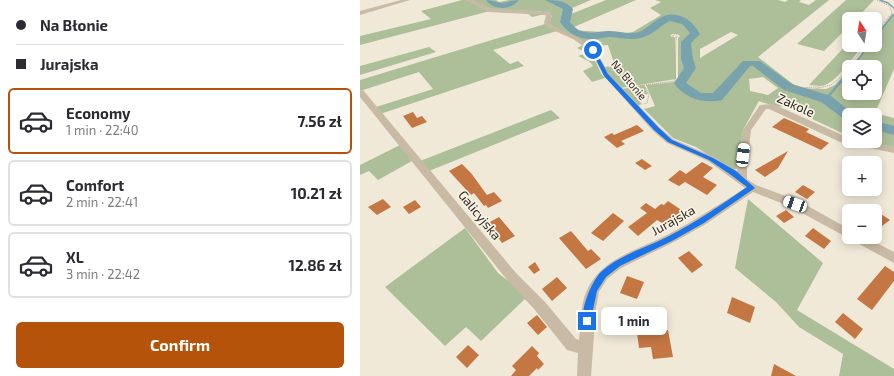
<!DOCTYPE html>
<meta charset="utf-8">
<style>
body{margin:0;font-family:"Exo 2",sans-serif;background:#f7f7f7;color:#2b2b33;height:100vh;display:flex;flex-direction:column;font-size:15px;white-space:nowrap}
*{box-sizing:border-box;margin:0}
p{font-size:13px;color:#7c7c81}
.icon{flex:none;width:22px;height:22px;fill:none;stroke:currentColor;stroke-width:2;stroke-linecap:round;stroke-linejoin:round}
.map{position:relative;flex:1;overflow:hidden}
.drawer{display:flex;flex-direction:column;background:#fff;width:360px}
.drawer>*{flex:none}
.top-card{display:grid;align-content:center;height:88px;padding:0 16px;background:#fff}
.needle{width:26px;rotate:348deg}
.fabs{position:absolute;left:482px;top:12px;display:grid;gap:8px}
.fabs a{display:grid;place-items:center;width:40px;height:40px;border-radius:6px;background:#fff;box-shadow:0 2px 10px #0003;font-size:20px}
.end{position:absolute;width:18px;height:18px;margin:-9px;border:5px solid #1a73e8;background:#fff;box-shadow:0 0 0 2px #fff}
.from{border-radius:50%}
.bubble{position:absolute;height:28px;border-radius:6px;background:#fff;box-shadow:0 2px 10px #0003;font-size:13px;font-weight:700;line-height:28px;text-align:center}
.car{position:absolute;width:12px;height:24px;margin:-12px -6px;border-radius:5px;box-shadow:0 0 3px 1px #0007;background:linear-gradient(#fff 24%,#345 0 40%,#fff 0 76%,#345 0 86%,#fff 0)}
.top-card b{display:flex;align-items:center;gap:14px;height:38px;font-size:15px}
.top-card b+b{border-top:1px solid #e1e1e2}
.top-card i{width:10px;height:10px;background:#2b2b33}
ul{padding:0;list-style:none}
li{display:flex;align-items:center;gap:12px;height:66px;margin:0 8px 6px;padding:0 8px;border:2px solid #e1e1e2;border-radius:6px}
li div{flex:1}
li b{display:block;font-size:15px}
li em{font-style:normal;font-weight:700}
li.current{border-color:#b45309}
li>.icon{width:36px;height:36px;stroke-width:1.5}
.action{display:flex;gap:8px;margin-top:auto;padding:8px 16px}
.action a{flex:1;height:46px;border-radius:6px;background:#b45309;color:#fff;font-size:16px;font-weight:700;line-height:46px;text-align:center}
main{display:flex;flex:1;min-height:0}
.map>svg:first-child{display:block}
.green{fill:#acbf99;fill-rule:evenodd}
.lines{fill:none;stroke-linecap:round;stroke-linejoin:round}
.stream-far1{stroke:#78a3ad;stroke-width:1.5}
.stream{stroke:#78a3ad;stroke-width:2.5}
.river{fill:#78a3ad;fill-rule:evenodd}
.building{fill:#c47643}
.path{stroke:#b4a48f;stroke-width:1;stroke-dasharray:1 1;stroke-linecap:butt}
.minor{fill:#c8baa5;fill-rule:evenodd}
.route{fill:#1a73e8}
.labels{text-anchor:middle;stroke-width:3.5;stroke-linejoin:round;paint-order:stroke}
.far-street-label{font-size:11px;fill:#342c26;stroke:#f8f2e4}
.street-label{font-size:13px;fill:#342c26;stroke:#f8f2e4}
</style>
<main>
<section class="drawer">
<div class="top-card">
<b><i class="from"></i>Na Błonie</b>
<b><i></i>Jurajska</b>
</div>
<ul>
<li class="current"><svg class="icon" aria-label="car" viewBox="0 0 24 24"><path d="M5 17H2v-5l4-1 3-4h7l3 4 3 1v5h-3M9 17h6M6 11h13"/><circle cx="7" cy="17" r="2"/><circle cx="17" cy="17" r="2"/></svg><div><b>Economy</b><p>1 min · 22:40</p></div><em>7.56 zł</em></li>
<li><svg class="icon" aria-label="car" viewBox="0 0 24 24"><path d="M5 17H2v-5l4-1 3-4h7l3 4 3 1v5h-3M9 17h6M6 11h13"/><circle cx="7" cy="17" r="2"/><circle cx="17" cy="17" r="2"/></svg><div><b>Comfort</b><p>2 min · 22:41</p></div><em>10.21 zł</em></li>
<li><svg class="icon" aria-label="car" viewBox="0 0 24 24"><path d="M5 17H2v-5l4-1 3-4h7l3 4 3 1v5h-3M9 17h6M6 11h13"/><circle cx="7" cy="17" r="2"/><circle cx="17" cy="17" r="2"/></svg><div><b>XL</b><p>3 min · 22:42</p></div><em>12.86 zł</em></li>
</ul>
<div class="action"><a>Confirm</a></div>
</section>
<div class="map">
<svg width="534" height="376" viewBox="0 0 534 376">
<rect width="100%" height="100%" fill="#f0e9d8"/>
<!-- green -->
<path class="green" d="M102,0H106L125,9L185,14L172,17L167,13L130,11L0,45V36L71,19L61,11Z
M111,0H136L139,2L149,0H231L212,8L211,14L246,0H276L214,27V29C219,32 257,32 267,33L273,32L301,15L290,8L301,2L295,0H418L425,2L428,0H441L439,2L449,5L456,0H469L398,57L438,88L466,89L475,85L489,69V93H515V67H491L508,45H515V36L532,14L534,15V69L515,113L534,118V147L498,141H515V115H489V140L485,139L484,134L425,106L417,107L399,101L383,130L377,169L372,170L336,147L313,138L284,109L295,106L286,85L314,82L318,80V38L320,36C317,33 313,33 310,36L315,38L316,79L260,88L248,74L244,67L255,66L248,45L236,46L239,55L231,47L192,26L189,23L192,16L189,12L131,9ZM371,32L378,35L340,58V49ZM403,77L418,88L408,95L390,91L389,79Z
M486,0H514L496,19H489V26L464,51L437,44Z
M185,24L197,31L133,50L150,64L158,61L164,66L20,114L16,107L73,89L59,72L0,91V80Z
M489,42V45H503C495,55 477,81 465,85C461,87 454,85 449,85Z
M223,45L230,51L242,75L245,78L232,82L223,71L233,66L230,62L218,56L227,53L217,48Z
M69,47L76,52L0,75V66Z
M284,85L288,94L275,96L282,104L277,106L262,89Z
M191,110L200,118L69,171L60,161Z
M40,145L52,161L18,180L9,171L0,175V165Z
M388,199L463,263L437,310L534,369V376H479L483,354L439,327L416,302L375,268Z
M105,228L138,273L168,296L121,341L106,327L85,346L25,287Z"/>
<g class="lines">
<!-- stream-far1 -->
<path class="stream-far1" d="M520,0L528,3L534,8
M515,37L534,14
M497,61L509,45"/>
<!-- stream -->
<path class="stream" d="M492,67L498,60
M466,99L489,72"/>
<!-- river -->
<path class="river" d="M126,0C132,0 137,3 142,3C148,2 153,0 159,0C151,10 134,11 126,0Z
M185,0C196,0 205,0 213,9L210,22C214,27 218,31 225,32C233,34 240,31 249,31C259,31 269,35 279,32C287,29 292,22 300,18C316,9 332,19 340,34L331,43L333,59L336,68L326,83L341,93H353L383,61H400L432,84L471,96L495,115H489V120L484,119L461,102L424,90L393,66H390L362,100C343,104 325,99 314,83L324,68L321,59V42L330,33L322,24L310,21C301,25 294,34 284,37C272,41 262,38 250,37C246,37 242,38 238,39C222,41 209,35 200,22L203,9Z
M515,121L534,126V135L515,130Z"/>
</g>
<!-- building -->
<path class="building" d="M53,112L57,118L62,116L67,122L52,128L43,116Z
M424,118L449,129L446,132L469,143L461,150L412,127Z
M277,125L284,131L261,141L265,144L257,148L244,137L252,133L254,135Z
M428,151L418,168L405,177L395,170Z
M282,159L292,166L285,170L275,163Z
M342,162L353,168L343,177L357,185L347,195L325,182L319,186L308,180L320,170L326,174Z
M102,164L111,173L127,195L134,192L142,201L128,208L126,205L124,206L114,193L111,195L89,171Z
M443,185L455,192L447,199L435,192Z
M23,199L31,207L17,215L8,207Z
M55,200L61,207L49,214L43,207Z
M308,201L323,211L307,226L297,220L278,236L268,227L287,213L280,208L286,203L295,209L301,204L304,205Z
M426,210L434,217L424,223L416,216Z
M515,210L530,220L522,226L515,222Z
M253,213L264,221L243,241L231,233Z
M139,217L155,236L142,243L128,223Z
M453,228L471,241L464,249L445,236Z
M211,231L228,251L231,249L241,259L226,269L199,238Z
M329,251L343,265L332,273L318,258Z
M175,262L180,270L174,274L168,267Z
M525,266L534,272V281L512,310L497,299Z
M267,276L284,282L277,299L260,293Z
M197,277L207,288L192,301L182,289Z
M372,297L395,307L390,323L367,313Z
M483,313L503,329L495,339L475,322Z
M177,315L187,327L178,335L167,323Z
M308,330L313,357L293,359L291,347L279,348L277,333Z
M108,345L119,355L107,368L96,357Z
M172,346L179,353L177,356L184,364L178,370L177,368L169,376H151L156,370L152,366Z
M414,364L436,376H411Z"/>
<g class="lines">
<!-- path -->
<path class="path" d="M517,0L530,6L532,13
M313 36a2 2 0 1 1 4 0a2 2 0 1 1-4 0Z
M515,34L532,13
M284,85L289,94L287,103L284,104
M268,87L315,81L316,37
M403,94L405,100
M407,99L432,88L460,87
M426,104L443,99L455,89L471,85L480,78L506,45"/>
<!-- minor -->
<path class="minor" d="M41,0H50L0,15V11Z
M105,0H112L130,8L188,12L192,15L190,23L192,26L217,37L235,49L249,74L299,127L313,139L354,157L377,171L383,130L400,105L413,104L489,138V141H502L534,147V153L480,142L409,109H406L391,130L387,166V179L396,185L439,201L489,229V237H505L534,252V263L431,207L393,192L346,224L314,242L261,268L247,279L239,292L236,308L231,376H217L218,353L207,350L175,310L148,281L0,97V90H3L156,273L185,302L216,339L219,340C221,323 220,301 229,286C246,256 281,249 309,234C335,220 360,204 385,188L348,161L307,143L293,131L244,76L230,51L213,39L188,28L184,23L186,16L185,15L129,12Z"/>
</g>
<!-- route -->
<path class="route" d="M231,49L235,50L248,74L298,127L312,140L353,158L376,171L395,188L344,223L312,241L260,266L246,277L237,291L230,324L227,325L224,324C219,311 232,280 242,271C260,255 285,248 307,237C335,223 361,205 387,187L371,175L349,160L308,142L294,130L244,76Z"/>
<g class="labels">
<!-- far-street labels -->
<g class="far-street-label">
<text transform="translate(269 80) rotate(50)" y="4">Na Błonie</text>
</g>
<!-- street labels -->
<g class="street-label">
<text transform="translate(436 105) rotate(24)" y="5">Zakole</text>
<text transform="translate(120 215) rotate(51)" y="5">Galicyjska</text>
<text transform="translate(313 220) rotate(-29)" y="5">Jurajska</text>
</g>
</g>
</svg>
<div class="fabs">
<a><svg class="needle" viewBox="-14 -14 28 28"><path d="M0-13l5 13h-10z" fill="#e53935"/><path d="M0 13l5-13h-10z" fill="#7c7c81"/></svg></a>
<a><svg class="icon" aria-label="locate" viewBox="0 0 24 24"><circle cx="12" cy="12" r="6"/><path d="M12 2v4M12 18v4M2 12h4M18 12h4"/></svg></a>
<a><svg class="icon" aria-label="layers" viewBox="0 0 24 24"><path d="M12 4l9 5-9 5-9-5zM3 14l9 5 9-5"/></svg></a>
<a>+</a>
<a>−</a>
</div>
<i class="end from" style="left:233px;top:50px"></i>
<i class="end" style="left:227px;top:321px"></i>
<div class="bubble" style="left:241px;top:307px;width:66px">1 min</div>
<i class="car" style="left:383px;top:155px;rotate:7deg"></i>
<i class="car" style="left:435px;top:204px;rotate:290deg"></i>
</div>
</main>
